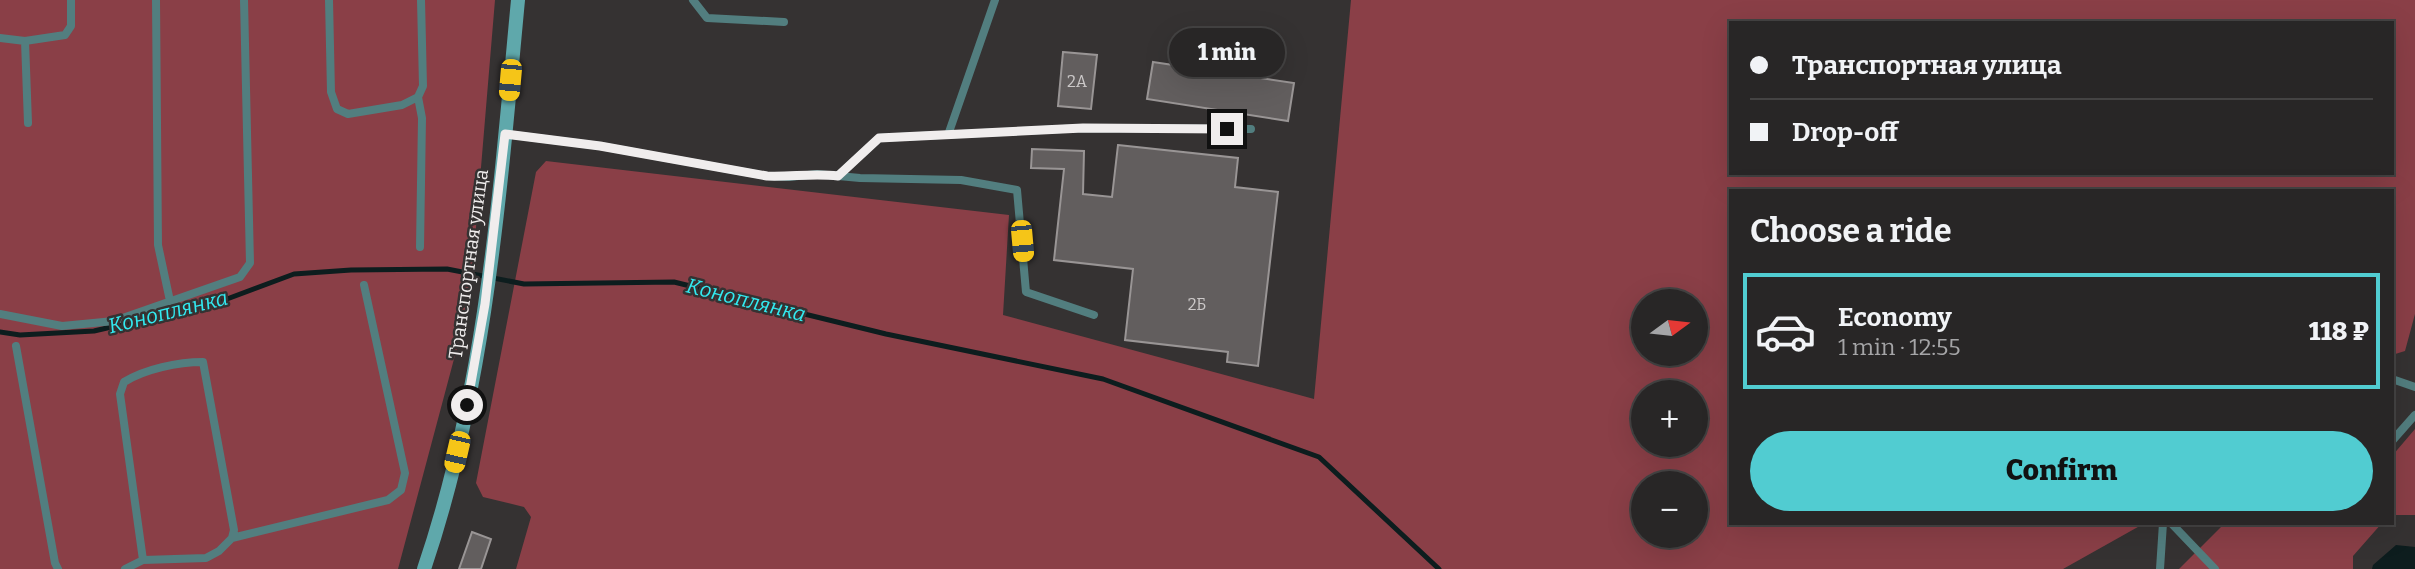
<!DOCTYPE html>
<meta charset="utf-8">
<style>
body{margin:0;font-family:Bitter,serif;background:#302e2e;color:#f1f3f6;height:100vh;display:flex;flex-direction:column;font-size:26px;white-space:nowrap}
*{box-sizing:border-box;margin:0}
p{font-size:23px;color:#a5a5a7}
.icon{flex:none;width:38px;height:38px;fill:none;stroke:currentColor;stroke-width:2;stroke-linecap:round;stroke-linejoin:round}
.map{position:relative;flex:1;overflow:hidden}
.details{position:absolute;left:1729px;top:189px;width:665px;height:336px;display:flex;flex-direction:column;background:#282626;border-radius:0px;box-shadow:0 7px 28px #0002,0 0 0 2px #444343}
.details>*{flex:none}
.top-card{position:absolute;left:1729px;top:21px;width:665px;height:154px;border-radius:0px;box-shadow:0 7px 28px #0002,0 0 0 2px #444343;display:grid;align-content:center;height:154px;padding:0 21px;background:#282626}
.needle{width:46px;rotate:75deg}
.tools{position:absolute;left:1631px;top:289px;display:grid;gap:14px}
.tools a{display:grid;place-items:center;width:77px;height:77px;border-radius:50%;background:#282626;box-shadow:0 7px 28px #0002,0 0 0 2px #444343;font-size:35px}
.end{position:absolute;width:32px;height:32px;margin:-16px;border:9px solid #f0eded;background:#111;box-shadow:0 0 0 4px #111}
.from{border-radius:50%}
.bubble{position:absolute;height:49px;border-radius:24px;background:#282626;box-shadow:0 7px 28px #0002,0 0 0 2px #444343;font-size:23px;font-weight:800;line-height:49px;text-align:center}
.car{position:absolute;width:21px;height:42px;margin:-21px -10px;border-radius:9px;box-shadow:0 0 5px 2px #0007;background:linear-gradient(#f5c518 24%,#345 0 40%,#f5c518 0 76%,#345 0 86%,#f5c518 0)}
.top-card b{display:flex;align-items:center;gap:24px;height:66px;font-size:26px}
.top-card b+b{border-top:2px solid #444343}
.top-card i{width:18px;height:18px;background:#f1f3f6}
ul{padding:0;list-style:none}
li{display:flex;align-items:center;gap:21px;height:116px;margin:0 14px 10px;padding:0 7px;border:4px solid transparent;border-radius:0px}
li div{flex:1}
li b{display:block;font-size:26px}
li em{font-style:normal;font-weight:800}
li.on{border-color:#51ccd1}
li>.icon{width:63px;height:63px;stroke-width:1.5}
h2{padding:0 21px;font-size:32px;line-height:84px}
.button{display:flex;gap:14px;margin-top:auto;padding:14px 21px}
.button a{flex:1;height:80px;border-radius:42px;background:#51ccd1;color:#111;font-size:28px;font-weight:800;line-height:80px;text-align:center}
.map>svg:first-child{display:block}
.green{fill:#8a3f47;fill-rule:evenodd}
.water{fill:#0d1d1e}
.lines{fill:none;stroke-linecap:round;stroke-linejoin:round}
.stream{stroke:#0d1d1e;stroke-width:5}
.building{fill:#625e5e;stroke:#999595;stroke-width:2}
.service{stroke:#527e7f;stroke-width:8}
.secondary{stroke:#5fa8ab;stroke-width:14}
.route{stroke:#f0eded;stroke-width:9}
.labels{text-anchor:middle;stroke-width:5;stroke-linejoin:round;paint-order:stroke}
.number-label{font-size:16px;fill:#ccc9c9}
.street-label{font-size:19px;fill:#f0eded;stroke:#353232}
.water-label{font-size:21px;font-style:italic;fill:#32ebf1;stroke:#353232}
</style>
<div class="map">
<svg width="2415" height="569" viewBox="0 0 2415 569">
<rect width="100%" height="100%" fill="#353232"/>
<!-- green -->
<path class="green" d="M0,0H495L470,299L398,569H0Z
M1351,0H2415V314L2405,351L2392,355V191H1731V523H2145L2063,569H516L531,517L524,507L483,497L476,483L536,172L546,161L1009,215L1003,315L1314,399ZM1731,23H2392V173H1731ZM1696,301V354H1643V301ZM1696,392V444H1643V392ZM1696,483V536H1643V483Z
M2415,429V515H2392V456Z
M2225,523H2382L2353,556V569H2179Z"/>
<!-- water -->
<path class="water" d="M2396,545L2415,547V569H2372L2373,565Z"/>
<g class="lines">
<!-- stream -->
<path class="stream" d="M0,332L20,335L94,331L219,302L294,274L351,270L447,269L524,284L674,282L886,334L1103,379L1319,457L1439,569"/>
</g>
<!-- building -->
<path class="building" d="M1063,52L1097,55L1091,109L1058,106Z
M1153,62L1294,83L1288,121L1147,99Z
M1118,145L1238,158L1235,187L1278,192L1258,366L1227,362L1228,352L1125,340L1133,269L1054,260L1064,169L1031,168L1032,149L1084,151L1083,194L1112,197Z
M472,532L491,539L481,569H459Z"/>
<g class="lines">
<!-- service -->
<path class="service" d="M156,0L158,245L170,301
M329,0L331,92L337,109L348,114L402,105L418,97L423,86L421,0
M693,0L707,18L784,22
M0,38L25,41L65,35L71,26V0
M25,41L28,123
M418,97L422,118L420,247
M505,134L600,146L767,176L789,177L817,174L860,178L961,180L1017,190L1026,292L1094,315
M948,135L995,0
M838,176L879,138L1083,128L1251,129
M0,314L62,326L114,321L240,277L250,263L244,0
M16,346L55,563L58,569
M2392,379L2415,387
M2392,441L2415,415
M2171,523L2215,569
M143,560L120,394L124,382C145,369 178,362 203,362L234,530L232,538
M125,569L143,560L206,558L219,551L232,538L388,500L401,490L405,473L364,285
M2160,569L2163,523"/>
<!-- secondary -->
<path class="secondary" d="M424,569C486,387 500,191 518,0"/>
</g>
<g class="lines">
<!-- route -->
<path class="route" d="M467,405L485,304L505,134L600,146L767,176C791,177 814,173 838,176L879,138L1083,128L1227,129"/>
</g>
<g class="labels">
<!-- number labels -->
<g class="number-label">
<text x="1077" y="87">2А</text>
<text x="1197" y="310">2Б</text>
</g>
<!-- street labels -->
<g class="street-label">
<text transform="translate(468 264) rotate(-82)" y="7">Транспортная улица</text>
</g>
<!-- water labels -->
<g class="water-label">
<text transform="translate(746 300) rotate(14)" y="7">Коноплянка</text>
<text transform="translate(168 312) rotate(-14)" y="7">Коноплянка</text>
</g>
</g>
</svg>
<div class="tools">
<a><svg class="needle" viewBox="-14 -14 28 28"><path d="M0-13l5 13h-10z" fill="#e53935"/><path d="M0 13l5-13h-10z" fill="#a5a5a7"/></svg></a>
<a>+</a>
<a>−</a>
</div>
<i class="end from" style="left:467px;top:405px"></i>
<i class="end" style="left:1227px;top:129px"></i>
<div class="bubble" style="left:1169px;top:28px;width:116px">1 min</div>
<i class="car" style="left:510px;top:80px;rotate:185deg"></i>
<i class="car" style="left:1022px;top:241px;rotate:175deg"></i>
<i class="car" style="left:457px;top:452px;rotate:193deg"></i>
<div class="top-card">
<b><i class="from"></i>Транспортная улица</b>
<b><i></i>Drop-off</b>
</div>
<section class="details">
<h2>Choose a ride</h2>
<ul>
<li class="on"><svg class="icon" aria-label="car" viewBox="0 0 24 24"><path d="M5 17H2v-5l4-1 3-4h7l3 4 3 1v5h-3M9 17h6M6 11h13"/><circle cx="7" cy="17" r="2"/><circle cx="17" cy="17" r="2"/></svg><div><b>Economy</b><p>1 min · 12:55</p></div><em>118 ₽</em></li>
</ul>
<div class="button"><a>Confirm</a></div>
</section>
</div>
